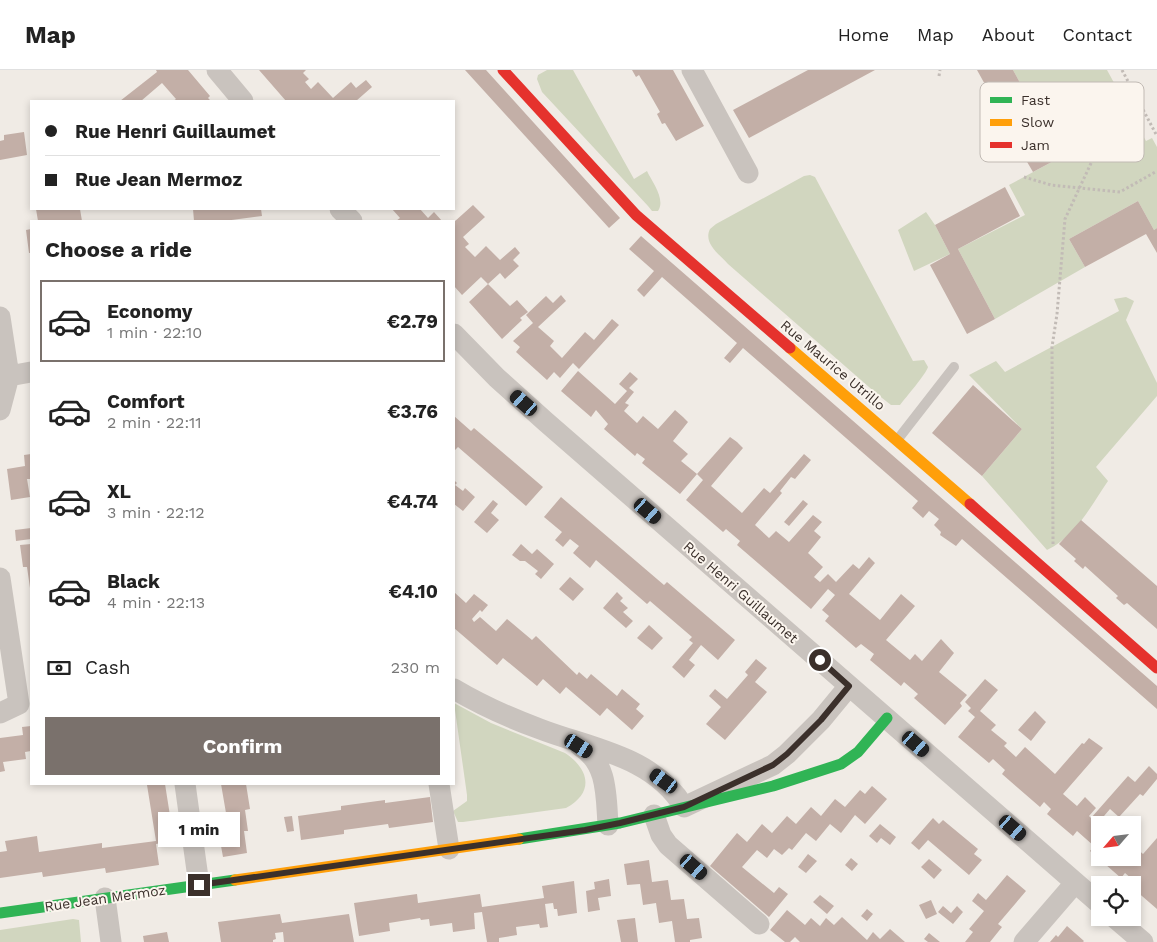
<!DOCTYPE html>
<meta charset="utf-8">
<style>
body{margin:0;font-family:"Work Sans",sans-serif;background:#f2f2f2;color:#222;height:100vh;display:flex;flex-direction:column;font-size:19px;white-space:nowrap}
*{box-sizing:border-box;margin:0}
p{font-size:16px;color:#767676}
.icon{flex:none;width:28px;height:28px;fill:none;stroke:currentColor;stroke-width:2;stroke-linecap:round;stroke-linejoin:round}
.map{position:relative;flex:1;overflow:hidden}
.panel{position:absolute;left:30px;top:150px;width:425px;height:565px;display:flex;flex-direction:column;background:#fff;border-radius:0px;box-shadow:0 2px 8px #0003}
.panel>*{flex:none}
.hud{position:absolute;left:30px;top:30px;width:425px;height:110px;border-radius:0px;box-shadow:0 2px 8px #0003;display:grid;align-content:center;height:110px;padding:0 15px;background:#fff}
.needle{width:32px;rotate:242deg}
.controls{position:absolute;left:1091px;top:746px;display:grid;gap:10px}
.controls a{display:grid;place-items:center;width:50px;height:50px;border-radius:0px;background:#fff;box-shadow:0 2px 8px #0003;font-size:25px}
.end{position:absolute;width:22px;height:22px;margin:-11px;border:6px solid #3b302b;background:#fff;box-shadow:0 0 0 2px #fff}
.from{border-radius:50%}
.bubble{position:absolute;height:35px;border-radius:0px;background:#fff;box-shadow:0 2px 8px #0003;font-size:16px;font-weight:700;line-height:35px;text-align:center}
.car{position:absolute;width:15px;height:30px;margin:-15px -8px;border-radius:6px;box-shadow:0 0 4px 1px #0007;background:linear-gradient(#222 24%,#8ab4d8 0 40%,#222 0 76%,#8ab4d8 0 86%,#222 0)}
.hud b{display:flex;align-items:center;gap:18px;height:48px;font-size:19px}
.hud b+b{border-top:1px solid #e0e0e0}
.hud i{width:12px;height:12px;background:#222}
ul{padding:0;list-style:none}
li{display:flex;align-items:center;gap:15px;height:82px;margin:0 10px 8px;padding:0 5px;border:2px solid transparent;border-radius:0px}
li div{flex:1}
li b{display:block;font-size:19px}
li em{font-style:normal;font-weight:700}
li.on{border-color:#7a716c}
li>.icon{width:45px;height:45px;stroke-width:1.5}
h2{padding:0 15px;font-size:22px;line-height:60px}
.pay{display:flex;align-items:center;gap:12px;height:55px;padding:0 15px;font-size:19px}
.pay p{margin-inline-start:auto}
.primary-button{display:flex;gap:10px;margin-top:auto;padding:10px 15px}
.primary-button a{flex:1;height:58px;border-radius:0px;background:#7a716c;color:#fff;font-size:20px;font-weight:700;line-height:58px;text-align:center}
header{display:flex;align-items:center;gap:30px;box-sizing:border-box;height:70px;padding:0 25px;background:#fff;border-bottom:1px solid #e0e0e0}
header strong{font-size:24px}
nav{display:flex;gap:28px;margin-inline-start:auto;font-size:18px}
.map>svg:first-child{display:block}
.green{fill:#d1d6bf}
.building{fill:#c3afa7}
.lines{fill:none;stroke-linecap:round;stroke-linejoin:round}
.path{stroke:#c2bbb6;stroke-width:3;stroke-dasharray:2.5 2.5;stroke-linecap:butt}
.lane{stroke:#c9c3be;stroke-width:10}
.street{stroke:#c9c3be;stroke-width:21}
.fast{stroke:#30b455;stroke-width:11}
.slow{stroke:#ff9f0a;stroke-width:11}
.jam{stroke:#e5322d;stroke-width:11}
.route{stroke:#3b302b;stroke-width:6}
.labels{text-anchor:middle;stroke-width:4;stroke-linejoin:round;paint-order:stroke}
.street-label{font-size:14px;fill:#3b302b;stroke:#fbf5ee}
.key{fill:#fbf5ee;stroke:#c1bab4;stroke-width:1}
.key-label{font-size:14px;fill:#3b302b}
</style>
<header>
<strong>Map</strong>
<nav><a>Home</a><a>Map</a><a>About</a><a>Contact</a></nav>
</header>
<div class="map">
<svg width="1157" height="872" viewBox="0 0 1157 872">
<rect width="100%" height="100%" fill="#f0ebe5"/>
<!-- green -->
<path class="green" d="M547,0H573L634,109L647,101C652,112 666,129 658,141H652L648,136L542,22L537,9L538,5Z
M1013,0H1107L1146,71L1152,68L1157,77V158L1154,160L1138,131L1069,169L1085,197L995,249L958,179L1025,145L1009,115L1061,87Z
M810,105L815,107L913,291L924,290L928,297C926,304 906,327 900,335H891L877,324L728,194C719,184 703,173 710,159L716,154L804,106Z
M926,142L935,155L950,184L914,201L898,160Z
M1126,227L1134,231L1126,250L1157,313V326L1096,397L1108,411C1091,436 1075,467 1047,480L982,406L1022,359L969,305L996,291L1005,302L1119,241L1114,229Z
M454,633L491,653L565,683C589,699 595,722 566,738L463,752H458L453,741L467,731V725Z
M73,849L79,850L81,872H0V860Z"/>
<!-- building -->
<path class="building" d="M156,0H188L210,26L208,28L211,31H173L176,29L162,13L141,31H120L157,2Z
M259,0H306L303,3L309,9L305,12L311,19L318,12L333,28L351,12L356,18L366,10L372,17L356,31H286Z
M465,0H486L620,148L609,158Z
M632,0H673L704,56L676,71L665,53L662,54L657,44L660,42L639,5L636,7Z
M808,0H875L749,68L733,40Z
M977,0H1013L1061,87L1033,102L1023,85L1020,87L1014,77L1018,75L997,37L994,39L988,28L992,27Z
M24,62L27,85L0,90V71L4,70V65Z
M1005,117L1020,146L958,179L995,249L967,264L930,195L950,184L935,155Z
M1138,131L1154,160L1157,158V183L1146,164L1085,197L1069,169Z
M473,135L485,147L463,167L469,174L465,177L475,187L486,176L500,190L515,177L520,183L513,190L519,196L505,209L500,203L488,214L510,236L517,230L528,242L520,248L522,250L502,269L469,232L488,214L481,207L462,225L454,216V152Z
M36,139H80L82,151H38Z
M193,139H261L262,146L224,151H194Z
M392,139H420L428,148L434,142L442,151H396L400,148Z
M31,159V183H29L26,160Z
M641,166L1157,616V639L962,469L956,476L940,465L941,462L934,455L939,449L929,441L923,448L912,438L918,431L743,278L730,293L724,288L737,273L662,207L644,227L637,220L654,201L629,179Z
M561,225L566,231L538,257L554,271L550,276L562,288L585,262L594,270L612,249L619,255L579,299L573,293L560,308L554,302L547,310L516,282L520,277L513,271L533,253L526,245L546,226L553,233Z
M578,301L615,334L627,321L619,314L630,302L638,309L629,318L634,322L625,333L629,335L624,341L637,353L643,346L658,359L675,340L683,347L688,352L673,371L688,384L681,391L697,404L730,367L737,372L743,378L711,416L742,443L764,418L770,423L804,384L811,390L795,409L791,407L780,421L782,423L755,455L769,468L776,461L789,472L813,445L822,452L814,461L821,467L808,483L823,497L814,507L820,512L828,504L836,512L853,494L859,499L869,487L875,493L849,524L880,550L901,524L915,536L886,570L910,590L915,584L922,591L941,569L954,583L939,602L967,625L960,633L962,636L945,655L914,628L918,624L904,612L901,616L870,590L874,584L861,574L856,578L825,551L829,546L822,540L835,525L828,519L811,539L737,475L740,471L726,459L723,462L686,430L703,410L697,404L680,424L642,393L645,389L637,383L635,386L604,359L608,354L596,340L591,347L561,321Z
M973,315L1022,359L982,406L932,363Z
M454,346L471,361L474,358L543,417L526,436L458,377L455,380L454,378Z
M31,384V409H27L30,427L11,430L7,399L25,396L24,385Z
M454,410L457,413L455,415L463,421L465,418L475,427L463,441L454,434Z
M561,427L664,515L667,512L735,570L718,590L701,575L689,590L695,595L684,608L672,597L693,573L689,570L692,567L650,531L647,534L596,490L590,498L573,483L579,476L570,469L563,477L555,470L562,462L544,447Z
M493,430L498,434L491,443L499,450L487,463L474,452Z
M803,430L808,434L789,456L784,452Z
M1081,450L1157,516V559L1127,533L1124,535L1116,528L1118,526L1085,496L1083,499L1074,491L1076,489L1059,474Z
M31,458V469L16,471L15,460Z
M31,474V518H30L27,497H23L20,475Z
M521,474L532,484L537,479L554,494L541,509L535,504L538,501L525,491H520L512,485Z
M570,507L584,519L573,531L559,519Z
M454,522L466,533L474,524L488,535L482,542L480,540L472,549L474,552L480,547L496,561L507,549L532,570L536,566L577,605L579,602L587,609L591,604L617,626L622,619L640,634L636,639L644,646L632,660L607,638L600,646L566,617L560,624L543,609L537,616L503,588L497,595L454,558Z
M617,522L623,528L620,531L628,538L623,542L633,551L626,558L603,538Z
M649,555L663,568L652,580L637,568Z
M756,589L767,598L755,612L767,622L725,670L706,654L721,637L709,626L715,619L727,629L748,605L745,602Z
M985,609L998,620L980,641L996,655L991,660L1007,673L1004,676L1016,687L1025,677L1055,704L1082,673L1084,674L1089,668L1103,678L1063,724L1077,736L1085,727L1096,738L1089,746L1091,748L1128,706L1135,712L1149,696L1157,704V709L1143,726L1140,724L1119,747L1110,739L1098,753L1100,755V788H1132V778L1134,776L1143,784L1157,768V839L1135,820L1139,815L1125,803L1121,808L1090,781L1094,776L1077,761L1073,766L1047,744L1051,739L1044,732L1040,737L1002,704L1005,700L993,689L989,693L958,667L975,647L968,641L971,638L965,632Z
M1035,641L1046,652L1031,671L1018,660Z
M31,656V681L25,682L26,689L3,692L5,701L0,702V668L23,665L22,657Z
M165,714L174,771L156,774L159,795L106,803L105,798L43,807L42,802L0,808V782L7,781L5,771L37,766L39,782L102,773V778L156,771L147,715Z
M221,714H246L250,739L245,740L248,761H244L247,783L223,787L219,765L224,764L221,744L226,743Z
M872,716L887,729L865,754L855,745L841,763L830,754L816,771L806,763L792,780L789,778L782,785L774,779L767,788L757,780L742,797L774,823L779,817L788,824L769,847L710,796L737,763L747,772L762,754L772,763L787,746L796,754L811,737L821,746L835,729L845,737L860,720L865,724Z
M430,727L433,752L389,758L388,754L344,760V764L301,770L298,746L341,740V736L385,730V733Z
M292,746L294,761L287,762L284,747Z
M933,748L939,754L943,750L978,779L974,784L982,790L969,805L928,770L919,780L911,773Z
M880,754L896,767L890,775L881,768L877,773L869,766Z
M808,784L817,791L806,803L798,797Z
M851,788L858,794L852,801L845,795Z
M929,789L942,800L934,809L921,797Z
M649,790L652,812L668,810L671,830L684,829L687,849L699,848L702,868L690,870V872H675L672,851L659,853L656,833L643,835L640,814L627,815L624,794Z
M1007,805L1026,821L998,854L1002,857L990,872H965L973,862L969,859L984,841L972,831L978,823L986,830Z
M609,809L611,826L598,828L600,840L588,842L586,821L595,819L594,812Z
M574,811L577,843L558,846L557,839H554L553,833L545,834L548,857L540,858L539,854L516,857L517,865L499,868V872H487L482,842L474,843L475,859L453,862L452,853L430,856L429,849L421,850L420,848L389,853L390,861L359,866L354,833L417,824L418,833L480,824L482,837L544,828L542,816Z
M820,825L834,836L827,844L813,832Z
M931,830L937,844L926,849L919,835Z
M943,836L951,843L957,836L963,842L953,854L938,842Z
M867,839L873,844L867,851L861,846Z
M787,840L805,855L811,848L820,856L826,848L834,855L842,847L867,870L873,862L880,869L890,859L905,872H800L795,867L790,872H785L770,860Z
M280,844L282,853L349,844L354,872H284L283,862L275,863L276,869L273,870V872H221L218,852Z
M635,848L638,872H621L617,850Z
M1067,856L1084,871L1083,872H1050L1056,865L1058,867Z
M167,862L169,872H144L143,866Z
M929,863L940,872H928L924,869Z"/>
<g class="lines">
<!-- path -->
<path class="path" d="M1122,0L1157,66
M939,6L940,0
M1024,107L1051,115L1120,122L1157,101
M1053,474L1052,277L1057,244L1065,149L1099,76"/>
<!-- lane -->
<path class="lane" d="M898,369L954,297"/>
<!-- street -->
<path class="street" d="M217,0L243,31
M692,0L748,103
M340,139L352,151
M0,247L9,306L31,302
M454,264L497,308L546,352L1100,834
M0,340L9,306
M0,508L19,634L0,643
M454,619C481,635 510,648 540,659C592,679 653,686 684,737L773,695L787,684L821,650L849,616
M580,676C608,693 606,726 608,755
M185,714L199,815
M439,714L449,779
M654,745L661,765L668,775L759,854
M105,828L111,872
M1115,848L1143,872
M1024,872L1075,813"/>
<!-- fast -->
<path class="fast" d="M519,769L620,753L773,716L841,694L858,682L887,648
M0,843L235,810"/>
<!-- slow -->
<path class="slow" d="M790,278L970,434
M235,810L519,769"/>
<!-- jam -->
<path class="jam" d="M503,0L636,145L790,278
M970,434L1157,598"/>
</g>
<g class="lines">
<!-- route -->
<path class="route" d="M199,815L585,760L620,753L684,737L773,695L787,684L821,650L849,616L820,590"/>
</g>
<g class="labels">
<!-- street labels -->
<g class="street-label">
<text transform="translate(833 295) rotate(40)" y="5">Rue Maurice Utrillo</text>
<text transform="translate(741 522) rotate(41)" y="5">Rue Henri Guillaumet</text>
<text transform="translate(105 828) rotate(-8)" y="5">Rue Jean Mermoz</text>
</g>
</g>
<!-- legend -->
<rect x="980" y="12" width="164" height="80" rx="8" class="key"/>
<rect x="990" y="27" width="22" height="6" fill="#30b455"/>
<rect x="990" y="49" width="22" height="7" fill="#ff9f0a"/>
<rect x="990" y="72" width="22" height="6" fill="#e5322d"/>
<g class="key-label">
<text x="1021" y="35">Fast</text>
<text x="1021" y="57">Slow</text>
<text x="1021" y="80">Jam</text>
</g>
</svg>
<div class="controls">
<a><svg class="needle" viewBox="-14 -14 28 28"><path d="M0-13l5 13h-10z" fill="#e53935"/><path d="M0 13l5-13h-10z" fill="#767676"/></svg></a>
<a><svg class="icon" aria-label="locate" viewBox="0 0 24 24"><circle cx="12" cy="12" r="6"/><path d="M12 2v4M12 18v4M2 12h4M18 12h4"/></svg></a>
</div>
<i class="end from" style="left:820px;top:590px"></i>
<i class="end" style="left:199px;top:815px"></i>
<div class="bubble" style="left:158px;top:742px;width:82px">1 min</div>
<i class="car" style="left:524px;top:333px;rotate:311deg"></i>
<i class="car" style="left:648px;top:441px;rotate:131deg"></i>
<i class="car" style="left:916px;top:674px;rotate:131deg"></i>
<i class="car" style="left:579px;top:676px;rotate:122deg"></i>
<i class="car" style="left:664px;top:711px;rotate:306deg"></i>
<i class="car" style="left:1013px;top:758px;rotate:131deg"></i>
<i class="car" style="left:694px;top:797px;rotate:131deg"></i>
<div class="hud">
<b><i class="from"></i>Rue Henri Guillaumet</b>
<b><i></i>Rue Jean Mermoz</b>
</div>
<section class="panel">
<h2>Choose a ride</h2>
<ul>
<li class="on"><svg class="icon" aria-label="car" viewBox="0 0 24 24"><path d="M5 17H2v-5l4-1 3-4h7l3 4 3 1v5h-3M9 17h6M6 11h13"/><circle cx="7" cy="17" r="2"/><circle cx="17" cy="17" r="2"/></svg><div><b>Economy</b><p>1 min · 22:10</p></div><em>€2.79</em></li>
<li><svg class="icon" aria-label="car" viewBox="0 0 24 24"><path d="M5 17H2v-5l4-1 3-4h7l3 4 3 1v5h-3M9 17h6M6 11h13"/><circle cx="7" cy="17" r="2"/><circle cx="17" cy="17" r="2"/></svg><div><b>Comfort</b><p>2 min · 22:11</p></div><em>€3.76</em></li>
<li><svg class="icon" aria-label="car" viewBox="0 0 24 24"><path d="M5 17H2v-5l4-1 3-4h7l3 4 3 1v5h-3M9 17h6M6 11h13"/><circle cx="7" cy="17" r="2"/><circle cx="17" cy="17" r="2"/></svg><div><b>XL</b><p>3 min · 22:12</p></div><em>€4.74</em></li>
<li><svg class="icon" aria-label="car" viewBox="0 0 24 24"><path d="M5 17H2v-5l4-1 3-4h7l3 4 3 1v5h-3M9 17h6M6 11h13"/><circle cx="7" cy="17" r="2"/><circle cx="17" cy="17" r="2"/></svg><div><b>Black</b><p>4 min · 22:13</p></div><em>€4.10</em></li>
</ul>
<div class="pay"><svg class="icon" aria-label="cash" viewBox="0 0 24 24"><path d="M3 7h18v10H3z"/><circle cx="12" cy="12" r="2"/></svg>Cash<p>230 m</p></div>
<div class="primary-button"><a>Confirm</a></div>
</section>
</div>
